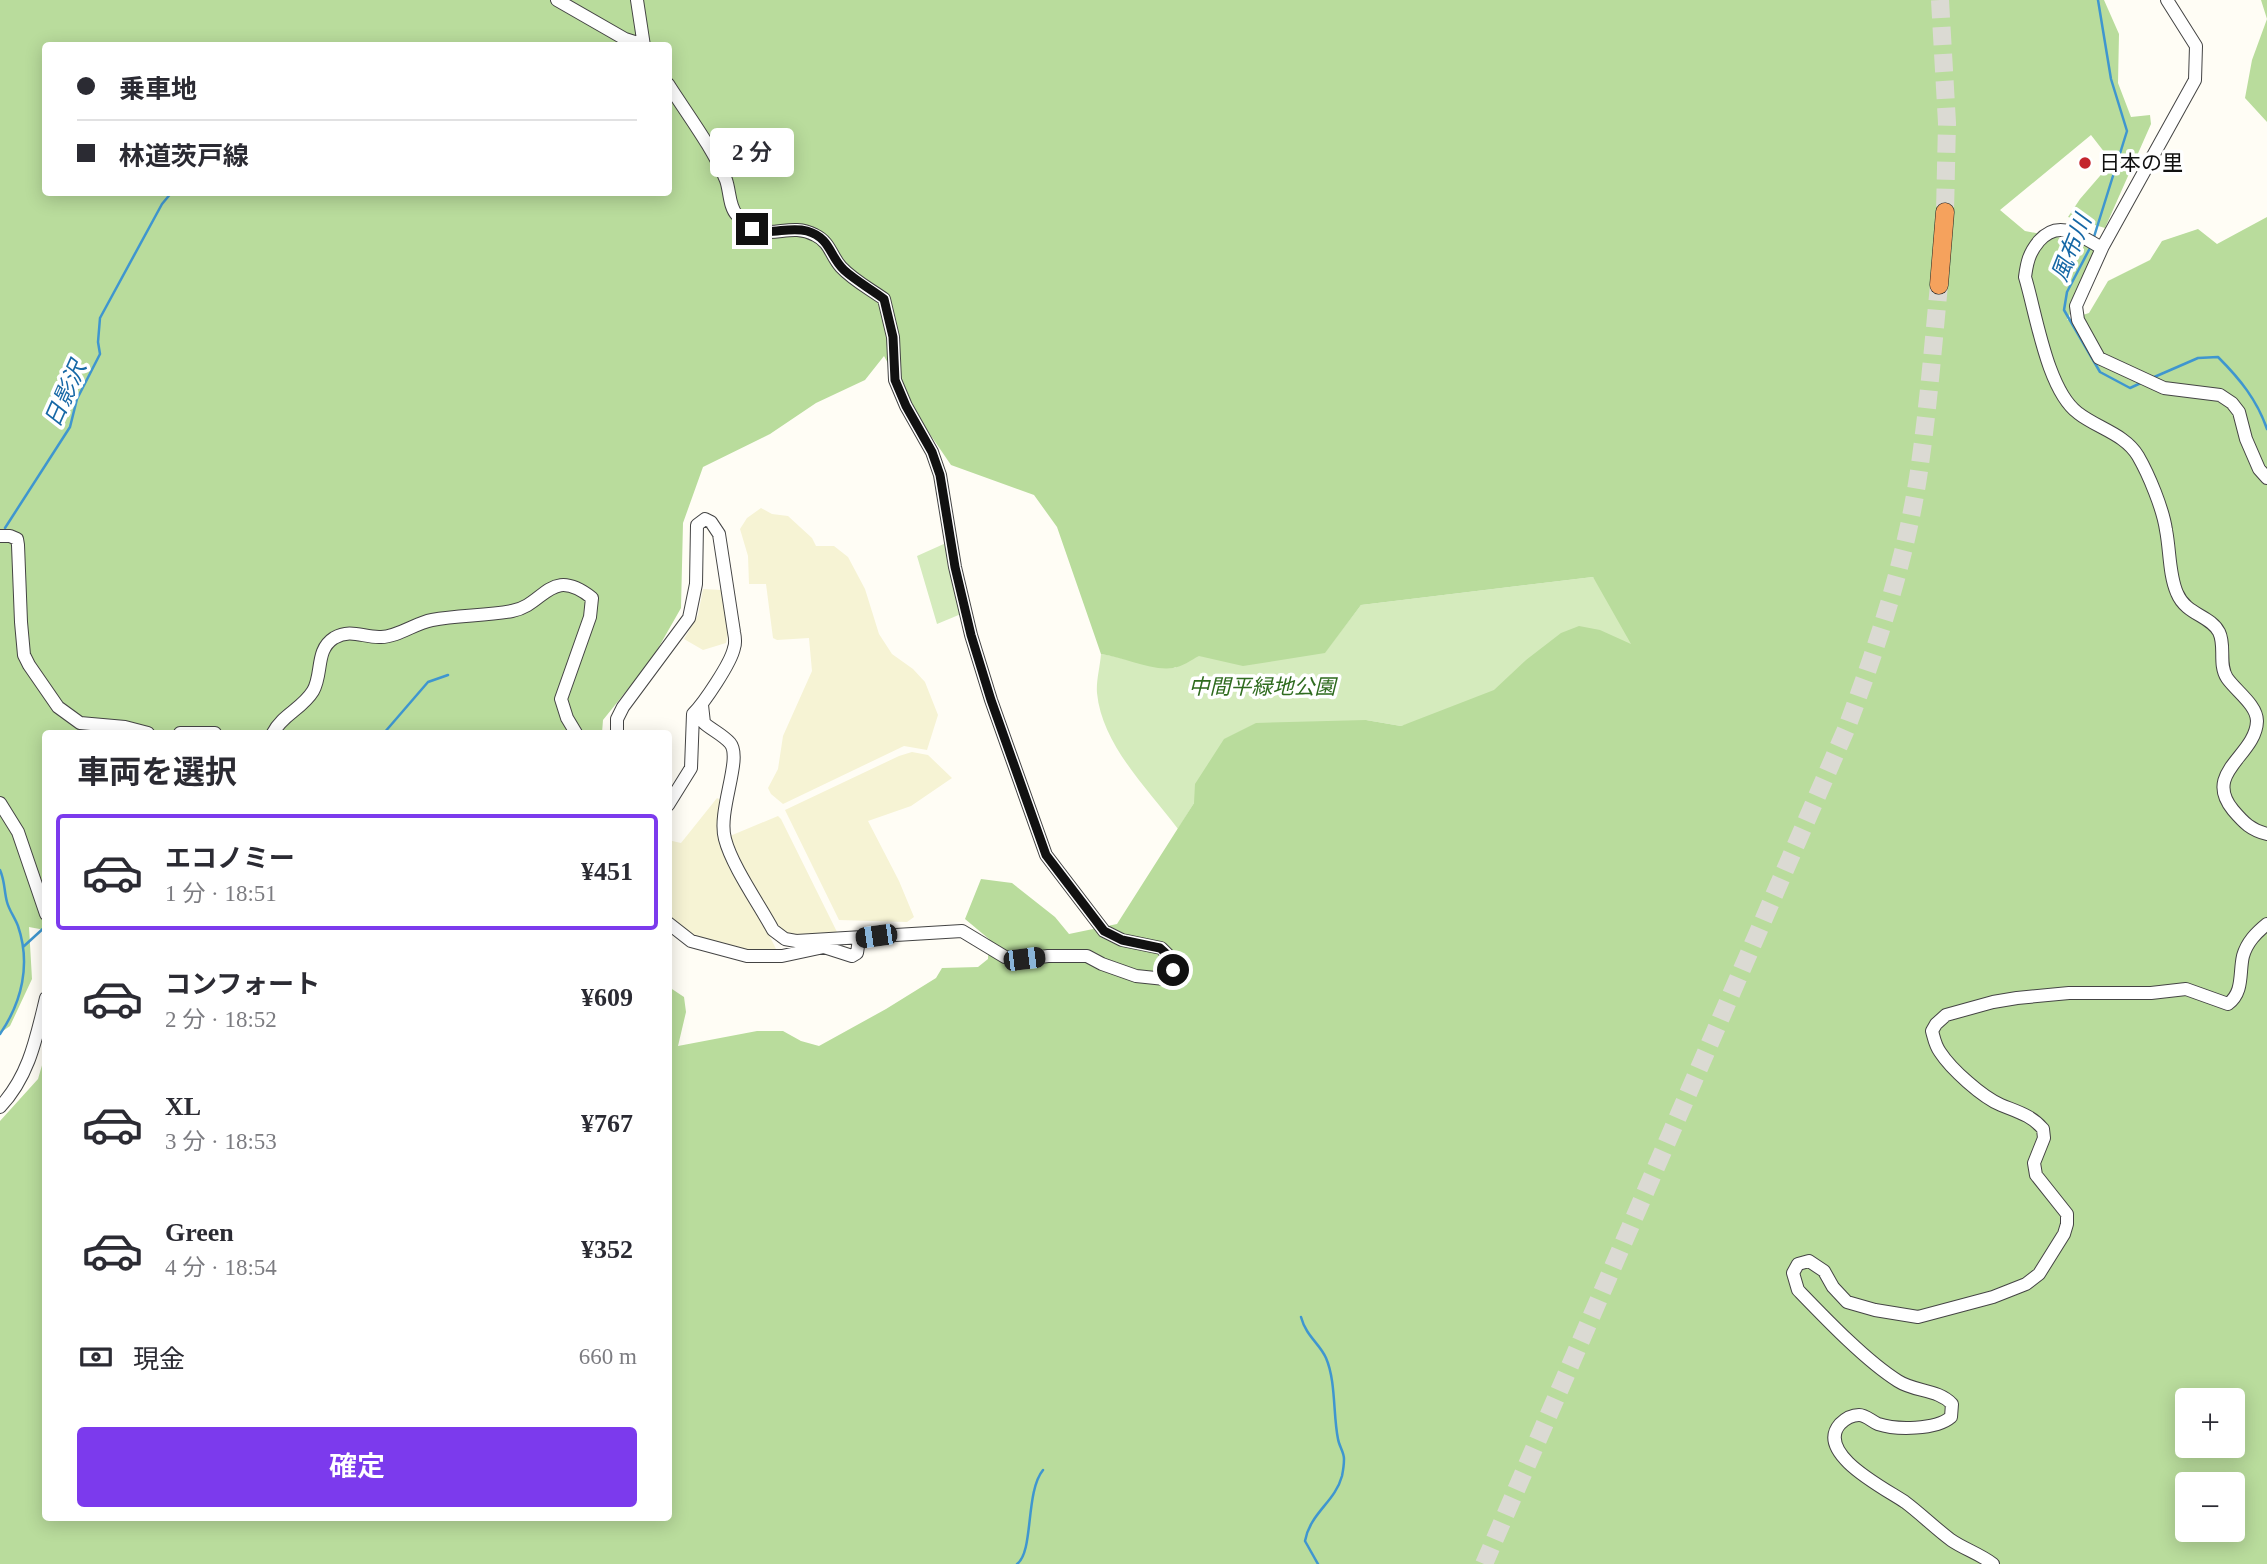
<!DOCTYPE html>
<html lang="ja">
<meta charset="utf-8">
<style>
body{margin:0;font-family:"Times New Roman","Noto Sans JP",serif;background:#f7f7f7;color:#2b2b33;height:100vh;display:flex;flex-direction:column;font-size:26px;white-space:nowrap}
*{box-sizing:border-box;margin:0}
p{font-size:23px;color:#7c7c81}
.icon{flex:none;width:38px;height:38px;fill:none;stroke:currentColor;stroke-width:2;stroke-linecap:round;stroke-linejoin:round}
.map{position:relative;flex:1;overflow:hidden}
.side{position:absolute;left:42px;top:730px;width:630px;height:791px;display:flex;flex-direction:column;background:#fff;border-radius:7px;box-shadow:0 4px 18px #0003}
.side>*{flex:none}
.hud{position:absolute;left:42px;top:42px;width:630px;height:154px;border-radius:7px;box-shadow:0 4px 18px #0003;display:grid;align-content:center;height:154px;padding:0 35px;background:#fff}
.tools{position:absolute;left:2175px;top:1388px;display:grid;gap:14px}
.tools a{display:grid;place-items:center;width:70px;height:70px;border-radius:7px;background:#fff;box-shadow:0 4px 18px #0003;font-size:35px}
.end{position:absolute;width:32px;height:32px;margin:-16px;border:9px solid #111;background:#fff;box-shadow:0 0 0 4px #fff}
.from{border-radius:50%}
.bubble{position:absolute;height:49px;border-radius:7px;background:#fff;box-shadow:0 4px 18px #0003;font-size:23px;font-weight:600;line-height:49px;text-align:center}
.car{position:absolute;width:21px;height:42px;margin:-21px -10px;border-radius:9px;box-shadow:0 0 5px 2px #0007;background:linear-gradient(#222 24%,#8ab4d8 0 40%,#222 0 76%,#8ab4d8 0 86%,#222 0)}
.hud b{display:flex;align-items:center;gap:24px;height:66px;font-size:26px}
.hud b+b{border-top:2px solid #e1e1e2}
.hud i{width:18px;height:18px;background:#2b2b33}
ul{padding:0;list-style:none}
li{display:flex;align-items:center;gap:21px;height:116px;margin:0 14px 10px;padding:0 21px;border:4px solid transparent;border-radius:7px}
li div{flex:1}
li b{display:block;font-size:26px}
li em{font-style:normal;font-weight:600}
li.on{border-color:#7c3aed}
li>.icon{width:63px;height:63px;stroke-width:1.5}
h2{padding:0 35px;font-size:32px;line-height:84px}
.pay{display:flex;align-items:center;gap:18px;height:77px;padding:0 35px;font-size:26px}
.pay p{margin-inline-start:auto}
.cta{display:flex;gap:14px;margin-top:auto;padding:14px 35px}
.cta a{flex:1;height:80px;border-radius:7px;background:#7c3aed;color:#fff;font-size:28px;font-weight:600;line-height:80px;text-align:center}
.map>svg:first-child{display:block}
.farmland{fill:#f6f3d4}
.green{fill:#d5ebbd}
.forest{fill:#b9dc9c;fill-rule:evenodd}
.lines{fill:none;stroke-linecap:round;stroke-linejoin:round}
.stream{stroke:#3f96cf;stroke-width:2.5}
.highway-tunnel{stroke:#dbdad3;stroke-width:18;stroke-dasharray:18 9;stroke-linecap:butt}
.minor-casing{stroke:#444;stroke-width:14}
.highway-casing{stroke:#222;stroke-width:19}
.minor{stroke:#fff;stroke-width:12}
.highway{stroke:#f5a25d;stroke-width:18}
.route{stroke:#111;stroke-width:9}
.poi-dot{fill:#c4262e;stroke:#fff;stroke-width:2.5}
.labels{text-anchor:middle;stroke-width:7;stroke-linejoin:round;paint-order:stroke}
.poi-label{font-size:21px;fill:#111;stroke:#fff;text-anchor:start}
.park-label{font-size:21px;font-style:italic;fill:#2f6b1f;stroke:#fff}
.water-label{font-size:23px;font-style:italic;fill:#1768a6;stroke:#fff}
</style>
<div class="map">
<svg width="2267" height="1564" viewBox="0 0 2267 1564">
<rect width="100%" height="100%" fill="#fffdf5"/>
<!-- farmland -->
<path class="farmland" d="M761,508L772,514L788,516L812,538L816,546H834L848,557L865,589L879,634L892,654L913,669L925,682L938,715L927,750L904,746L783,804L771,794L768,788L778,769L783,736L812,671L809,638L777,640L773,638L766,584H749L748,556L740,529L747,518Z
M703,589L721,590L728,634L726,643L703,650L684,639L698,615Z
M912,752L928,755L952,778L911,806L868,821L899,881L914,917L907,922L839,920L785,810L899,756Z
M717,798L721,800V837L776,949H744L701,938L687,933L669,916L668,840L681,843Z
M778,816L781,819L839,936L802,939L782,933L746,874L730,836Z"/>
<!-- green -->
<path class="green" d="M668,46L1325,652L1361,605L1593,577L1657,657L1401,726L1366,720L1194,803L1178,829C1148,789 1102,745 1097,693C1096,681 1100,667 1101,654C1126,657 1150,669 1176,668Z
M946,543L961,614L937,624L917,556Z"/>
<!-- forest -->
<path class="forest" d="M0,0H2104L2119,34L2118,83L2131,117L2150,115L2151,124L2105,228L2068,217L2080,199L2112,162L2091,135L2000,210L2025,231L2103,246L2067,320L2089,313L2108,281L2150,260L2162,241L2198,229L2217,244L2267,217V1564H0V1121L38,1079L45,1055L46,1517H668L669,987L684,997L686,1012L678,1046L757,1031H783L801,1041L819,1046L886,1009L936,978L942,968L978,967L988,959L989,939L965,919L981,879L1012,883L1055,917L1069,934L1117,924L1194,803L1195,784L1224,739L1256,723L1366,720L1401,726L1494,690L1526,660L1561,633L1579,626L1600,630L1631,644L1593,577L1361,605L1325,653L1243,666L1199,656C1191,660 1182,667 1173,668C1150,671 1124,657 1101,654L1057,527L1034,495L951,465L914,411L884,356L865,380L816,403L770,434L703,467L683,523L681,608L652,659L603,720L602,733H46L45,930L29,927L32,979L10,1026L0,1033ZM46,46H668V192H46ZM2188,1400H2233V1446H2188ZM2188,1484H2233V1530H2188Z
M2261,0H2267V122L2245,98L2252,60L2267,19Z"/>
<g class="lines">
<!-- stream -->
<path class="stream" d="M2093,240L2127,131L2111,79L2098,0
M2091,246L2067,292L2064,310L2100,372L2130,388L2143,382
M2152,378L2198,358L2218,357C2240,379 2257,400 2267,429
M5,528L70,427L77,399L100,354L98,342L100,318L162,204L172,192
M384,733L428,682L448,675
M0,870C5,881 4,891 7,902C9,910 15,918 18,926C31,964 22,1002 0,1034
M23,947L46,926
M1301,1317C1306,1336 1320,1344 1326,1358C1336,1381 1333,1415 1338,1439C1339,1446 1344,1452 1344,1459C1344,1464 1343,1471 1342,1476C1335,1502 1310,1513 1305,1541L1318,1564
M1017,1564C1034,1552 1025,1492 1043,1470"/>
<!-- highway-tunnel -->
<path class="highway-tunnel" d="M1940,0L1947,123L1945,212
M1484,1564L1847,727C1878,644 1906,559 1919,471C1928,409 1933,347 1939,285"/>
<defs>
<path id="minor" d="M557,0L625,39L644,45
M637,0L644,46
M2167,0L2196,46L2195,80L2103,246L2076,306L2078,320L2099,358L2164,388L2220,395L2232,403L2239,412L2246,439L2259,469L2267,478
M668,84C687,114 713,148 726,180C730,191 729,207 737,215C766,249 785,219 815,235C830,242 831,256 841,267C853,280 870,289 884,299L893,337L895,380L906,406L932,452L940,475L955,567L971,635L991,700L1046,855L1104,931L1122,940L1161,948L1171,958L1173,970L1165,979L1136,976L1102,964L1087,956H1048L1024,959L1005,957L962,931L796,941L785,939L773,930C759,904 732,866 725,839C717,811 743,758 730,743C723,735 712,730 704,723L702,705
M2102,248C2080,236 2059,218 2039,241C2029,253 2027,262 2025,277C2036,313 2047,390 2078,413C2097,428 2125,434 2138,456C2149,475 2163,509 2166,530C2170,550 2169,575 2177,593C2186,615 2210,615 2219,632C2226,646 2218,664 2227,678C2236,691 2257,705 2257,721C2256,756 2202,772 2233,810C2244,823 2251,830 2267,834
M0,536H10L17,539L18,545L21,622L24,655L29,665L58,707L80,723L125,727L148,733
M180,733H215
M273,733C282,715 302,709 313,691C323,674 315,650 334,638C351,628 364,638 381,637C398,637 415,623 432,620C458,615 485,616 512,611C545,605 550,565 592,598L590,617L561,699L567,718L576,733
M617,733V719L623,707L689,618L696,584L697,525L705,519L711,522L719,534L734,632C735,637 736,643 734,648C731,663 704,703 693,714L691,768L668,805
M0,803L18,832L46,914
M668,923L691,941L747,956H782L824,947L852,956L857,953L859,939
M0,1107C29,1076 36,1039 46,998
M1993,1564C1980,1554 1964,1549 1951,1540C1935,1528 1921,1514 1905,1502C1888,1490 1814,1454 1840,1424C1845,1419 1851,1415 1859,1415C1866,1415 1871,1421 1878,1424C1896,1430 1936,1430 1951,1417L1952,1404C1938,1389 1915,1392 1898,1381C1866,1361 1825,1318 1798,1290L1793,1273L1798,1264L1809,1261L1824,1271L1833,1287L1847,1302L1875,1310L1918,1317L1993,1297L2026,1284L2039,1274L2064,1234L2067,1224V1214L2036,1175L2034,1163L2044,1138L2043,1129C2031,1115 2018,1112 2001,1105C1982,1097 1951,1069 1940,1052C1935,1045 1934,1038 1932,1031L1936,1024L1946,1015L1993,1002L2017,998L2069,993H2151L2186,989L2228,1004C2244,992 2239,973 2243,956C2247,942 2256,933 2267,924"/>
<path id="highway" d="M1939,285L1945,212"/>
</defs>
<!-- minor casing -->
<use href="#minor" class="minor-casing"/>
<!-- highway casing -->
<use href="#highway" class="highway-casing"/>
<!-- minor -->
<use href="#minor" class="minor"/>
<!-- highway -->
<use href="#highway" class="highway"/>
</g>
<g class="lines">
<!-- route -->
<path class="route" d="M752,229C771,236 788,226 807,231C831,238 829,256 844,270C856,281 871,289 884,299L893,337L895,380L906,406L932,452L940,475L955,567L971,635L991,700L1046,855L1104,931L1122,940L1160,948L1171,958L1173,970"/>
</g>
<!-- markers -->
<circle class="poi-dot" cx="2085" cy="163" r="7"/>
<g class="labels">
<!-- poi labels -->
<g class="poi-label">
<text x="2099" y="170">日本の里</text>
</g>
<!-- park labels -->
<g class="park-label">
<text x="1262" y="694">中間平緑地公園</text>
</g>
<!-- water labels -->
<g class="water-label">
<text transform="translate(2071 248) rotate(-68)" y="8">風布川</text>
<text transform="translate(65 394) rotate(-66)" y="8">日影沢</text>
</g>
</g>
</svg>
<div class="tools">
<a>+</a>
<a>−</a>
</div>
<i class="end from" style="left:1173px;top:970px"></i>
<i class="end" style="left:752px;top:229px"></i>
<div class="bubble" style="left:710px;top:128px;width:84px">2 分</div>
<i class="car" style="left:876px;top:936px;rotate:262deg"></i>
<i class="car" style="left:1024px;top:959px;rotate:83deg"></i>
<div class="hud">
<b><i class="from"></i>乗車地</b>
<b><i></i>林道茨戸線</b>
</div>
<section class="side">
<h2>車両を選択</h2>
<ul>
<li class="on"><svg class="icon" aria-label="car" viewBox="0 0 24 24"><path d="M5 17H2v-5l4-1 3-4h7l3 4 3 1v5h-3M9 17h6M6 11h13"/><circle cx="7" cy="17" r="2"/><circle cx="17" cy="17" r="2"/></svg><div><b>エコノミー</b><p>1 分 · 18:51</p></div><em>¥451</em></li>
<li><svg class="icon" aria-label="car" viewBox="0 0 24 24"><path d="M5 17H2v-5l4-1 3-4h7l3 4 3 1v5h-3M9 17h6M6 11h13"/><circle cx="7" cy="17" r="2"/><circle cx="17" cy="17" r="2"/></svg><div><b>コンフォート</b><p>2 分 · 18:52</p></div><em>¥609</em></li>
<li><svg class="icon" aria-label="car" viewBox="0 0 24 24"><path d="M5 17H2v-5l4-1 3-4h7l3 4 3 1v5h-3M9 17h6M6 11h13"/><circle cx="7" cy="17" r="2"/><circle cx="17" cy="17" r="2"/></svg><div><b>XL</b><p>3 分 · 18:53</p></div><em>¥767</em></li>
<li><svg class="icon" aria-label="car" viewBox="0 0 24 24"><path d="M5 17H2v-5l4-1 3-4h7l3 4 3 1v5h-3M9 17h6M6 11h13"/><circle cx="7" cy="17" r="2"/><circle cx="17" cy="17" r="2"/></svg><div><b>Green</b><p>4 分 · 18:54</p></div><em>¥352</em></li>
</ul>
<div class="pay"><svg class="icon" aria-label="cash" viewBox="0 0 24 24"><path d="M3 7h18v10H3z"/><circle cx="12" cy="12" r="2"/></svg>現金<p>660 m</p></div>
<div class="cta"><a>確定</a></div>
</section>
</div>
